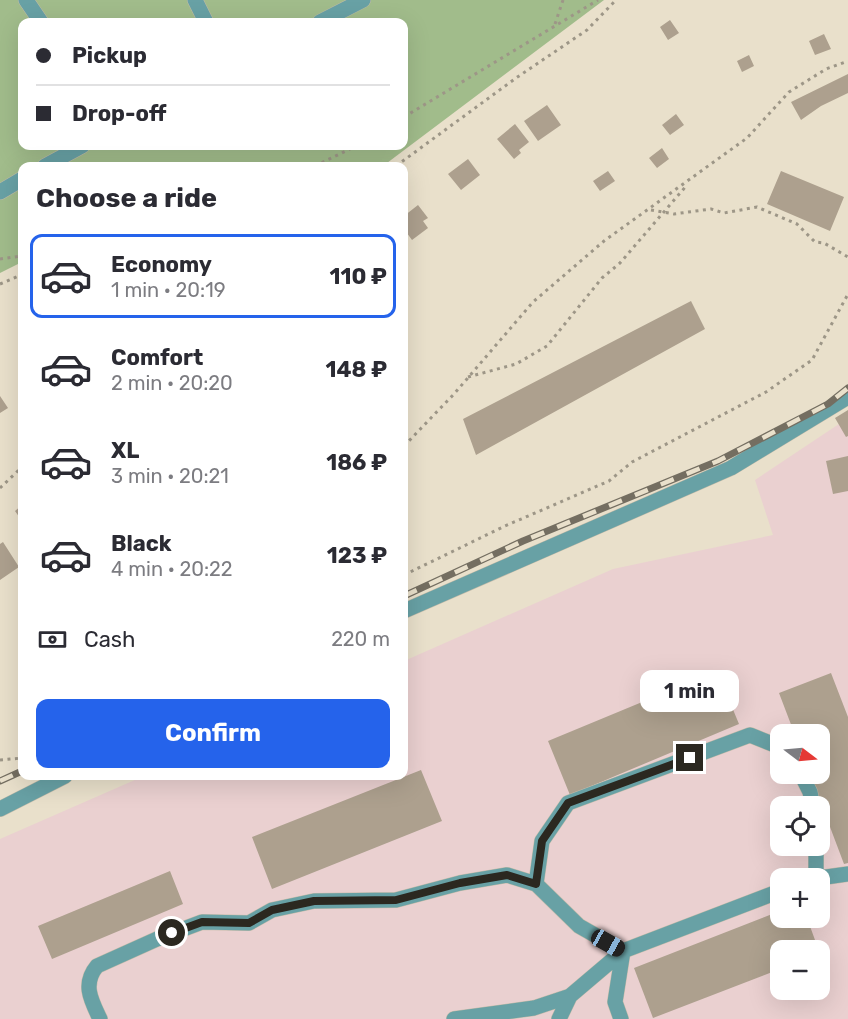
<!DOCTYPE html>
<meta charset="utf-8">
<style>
body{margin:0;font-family:Rubik,sans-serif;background:#f2f2f3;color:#2b2b33;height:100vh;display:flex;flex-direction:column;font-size:22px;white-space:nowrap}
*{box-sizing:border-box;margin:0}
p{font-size:20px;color:#7c7c81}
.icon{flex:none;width:33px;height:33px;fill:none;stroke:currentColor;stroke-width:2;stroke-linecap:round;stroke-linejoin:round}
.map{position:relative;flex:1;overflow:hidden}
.details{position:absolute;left:18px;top:162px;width:390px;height:618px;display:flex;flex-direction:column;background:#fff;border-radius:12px;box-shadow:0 6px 24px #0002}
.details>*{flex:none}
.hud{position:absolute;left:18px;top:18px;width:390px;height:132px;border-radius:12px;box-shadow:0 6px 24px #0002;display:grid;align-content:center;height:132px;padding:0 18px;background:#fff}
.needle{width:39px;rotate:106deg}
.fabs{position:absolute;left:770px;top:724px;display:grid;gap:12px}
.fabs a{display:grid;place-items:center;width:60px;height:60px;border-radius:12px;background:#fff;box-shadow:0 6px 24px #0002;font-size:30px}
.end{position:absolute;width:27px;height:27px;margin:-14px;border:8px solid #2b2820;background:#fff;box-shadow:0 0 0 3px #fff}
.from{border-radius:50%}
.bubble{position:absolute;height:42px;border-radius:12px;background:#fff;box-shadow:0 6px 24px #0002;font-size:20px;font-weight:700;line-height:42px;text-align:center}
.car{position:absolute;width:18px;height:36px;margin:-18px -9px;border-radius:8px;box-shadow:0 0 4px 2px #0007;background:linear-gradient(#222 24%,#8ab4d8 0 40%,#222 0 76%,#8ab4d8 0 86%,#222 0)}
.hud b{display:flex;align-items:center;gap:21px;height:57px;font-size:22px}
.hud b+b{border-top:2px solid #e1e1e2}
.hud i{width:15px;height:15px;background:#2b2b33}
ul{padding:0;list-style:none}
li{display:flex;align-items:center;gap:18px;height:84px;margin:0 12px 9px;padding:0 6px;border:3px solid transparent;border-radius:12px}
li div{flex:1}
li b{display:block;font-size:22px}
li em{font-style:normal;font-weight:700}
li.on{border-color:#2563eb}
li>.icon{width:54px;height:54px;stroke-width:1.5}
h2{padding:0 18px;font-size:27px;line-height:72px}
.pay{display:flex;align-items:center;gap:15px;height:66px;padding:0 18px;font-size:22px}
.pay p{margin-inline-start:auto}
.cta{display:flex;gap:12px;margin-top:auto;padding:12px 18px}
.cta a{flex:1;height:69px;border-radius:12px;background:#2563eb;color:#fff;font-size:24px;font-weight:700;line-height:69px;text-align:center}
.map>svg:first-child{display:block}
.industrial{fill:#ead0d0;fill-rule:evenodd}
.green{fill:#a1bc8b;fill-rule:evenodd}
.building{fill:#ada08e}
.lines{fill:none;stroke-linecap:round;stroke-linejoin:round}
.minor-casing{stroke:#c3bba9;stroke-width:16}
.path{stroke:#9d9687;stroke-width:3;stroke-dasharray:3 4.5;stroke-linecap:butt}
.minor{stroke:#68a1a5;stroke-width:15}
.rail-casing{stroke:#746e61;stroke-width:7}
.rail{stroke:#e9e0cb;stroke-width:4.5;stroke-dasharray:14;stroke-linecap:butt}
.route{stroke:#2b2820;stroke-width:8}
</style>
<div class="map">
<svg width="848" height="1019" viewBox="0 0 848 1019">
<rect width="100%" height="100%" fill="#e9e0cb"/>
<!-- industrial -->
<path class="industrial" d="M848,418V1019H0V839L144,776H404V661L613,569L773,535L755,480ZM780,735H819V774H780ZM780,807H819V846H780ZM780,879H819V918H780ZM780,951H819V990H780Z"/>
<!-- green -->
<path class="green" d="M0,0H604L383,166H22V262L0,273ZM22,22H404V146H22Z"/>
<!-- building -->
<path class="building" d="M670,20L679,33L668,40L660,27Z
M824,34L831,49L815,55L809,41Z
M749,55L754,66L742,72L737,61Z
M848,74V93L821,106L801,120L791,102Z
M547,105L561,125L538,141L524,121Z
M676,114L684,125L670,135L662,125Z
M515,124L529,142L519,150L521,153L514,159L497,139Z
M662,148L669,159L657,168L649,158Z
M468,159L480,175L461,190L448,174Z
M608,171L615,181L600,191L593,181Z
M781,171L844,197L830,231L767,204Z
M418,205L428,218L423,221L428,228L412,240L404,229V216Z
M691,301L705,329L476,455L463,419Z
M0,396L8,408L0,413Z
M848,410V436L846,437L835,418Z
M848,456V491L833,494L826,461Z
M22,505V521L15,511Z
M3,542L19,567L0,580V544Z
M717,671L739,724L570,795L548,741Z
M831,673L848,717V863L844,864L810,774H819V735H795L779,693Z
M421,770L442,821L272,889L252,837Z
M170,871L183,904L52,959L38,926Z
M780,911V918H807L819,951H780V969L653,1018L634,968Z"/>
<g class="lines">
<defs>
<path id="minor" d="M26,0L41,22
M195,0L206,22
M320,22L363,0
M45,166L82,146
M0,192L22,179
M404,611L731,468L848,397
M780,747L750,735L568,803L542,841L536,884L579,926L623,951L780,891
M801,774L810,792L813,807
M0,809L65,776
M816,878V846
M812,879L848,874
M100,1019C91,1000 82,984 97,966L157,939L202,922L249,923L272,910L314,901L396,900L460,883L507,875L536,884
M454,1019L534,1008L570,996L623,951L615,1002L621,1019
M559,1019L570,996"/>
</defs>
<!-- minor casing -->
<use href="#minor" class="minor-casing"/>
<!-- path -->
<path class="path" d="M555,24L563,0
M404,117L598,0
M315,166L356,146
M396,166L516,78L587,30L616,0
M651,210L674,214L711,209L724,213L757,207L797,224L815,242L824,243L848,257
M0,259L22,256
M0,284L21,275L22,278
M468,377L516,364L547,346L602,278L620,263L687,185
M404,446L454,394L533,302L604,241L747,138L789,92L826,69L848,61
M0,488L22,467
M404,575L505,526L609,481L632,462L766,392L812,360L848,294
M0,760L22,758"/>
<!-- minor -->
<use href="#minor" class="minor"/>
<defs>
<path id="rail" d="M404,596L523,541L718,461L828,404L848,388
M0,781L22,771"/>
</defs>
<!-- rail casing -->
<use href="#rail" class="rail-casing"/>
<!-- rail -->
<use href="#rail" class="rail"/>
</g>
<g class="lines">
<!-- route -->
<path class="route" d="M172,933L202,922L249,923L272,910L314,901L396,900L460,883L507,875L536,884L542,841L568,803L690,758"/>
</g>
</svg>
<div class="fabs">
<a><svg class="needle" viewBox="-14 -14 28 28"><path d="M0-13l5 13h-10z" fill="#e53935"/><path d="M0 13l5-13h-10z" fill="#7c7c81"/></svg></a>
<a><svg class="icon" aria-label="locate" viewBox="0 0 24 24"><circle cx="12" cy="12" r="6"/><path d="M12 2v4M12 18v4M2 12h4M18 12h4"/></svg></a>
<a>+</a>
<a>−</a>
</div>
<i class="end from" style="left:172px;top:933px"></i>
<i class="end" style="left:690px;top:758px"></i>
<div class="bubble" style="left:640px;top:670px;width:99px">1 min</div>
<i class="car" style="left:608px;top:943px;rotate:119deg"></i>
<div class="hud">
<b><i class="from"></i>Pickup</b>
<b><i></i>Drop-off</b>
</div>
<section class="details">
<h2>Choose a ride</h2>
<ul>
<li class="on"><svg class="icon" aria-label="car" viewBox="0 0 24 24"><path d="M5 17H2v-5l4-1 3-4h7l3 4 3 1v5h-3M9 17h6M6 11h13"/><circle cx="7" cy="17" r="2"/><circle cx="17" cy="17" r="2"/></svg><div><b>Economy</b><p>1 min · 20:19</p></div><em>110 ₽</em></li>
<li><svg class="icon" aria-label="car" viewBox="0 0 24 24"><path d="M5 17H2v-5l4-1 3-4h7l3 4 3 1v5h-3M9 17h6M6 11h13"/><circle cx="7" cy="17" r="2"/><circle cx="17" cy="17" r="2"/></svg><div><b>Comfort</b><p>2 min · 20:20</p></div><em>148 ₽</em></li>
<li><svg class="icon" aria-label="car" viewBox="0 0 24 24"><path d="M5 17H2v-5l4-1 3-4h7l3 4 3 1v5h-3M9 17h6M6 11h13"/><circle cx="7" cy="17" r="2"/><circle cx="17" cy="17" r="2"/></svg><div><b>XL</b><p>3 min · 20:21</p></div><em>186 ₽</em></li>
<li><svg class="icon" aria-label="car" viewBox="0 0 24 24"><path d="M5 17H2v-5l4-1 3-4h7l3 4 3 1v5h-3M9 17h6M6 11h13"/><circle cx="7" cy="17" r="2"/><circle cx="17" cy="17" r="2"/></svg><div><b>Black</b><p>4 min · 20:22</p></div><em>123 ₽</em></li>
</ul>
<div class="pay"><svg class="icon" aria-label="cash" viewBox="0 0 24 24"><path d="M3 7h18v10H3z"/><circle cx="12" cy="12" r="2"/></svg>Cash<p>220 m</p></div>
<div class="cta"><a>Confirm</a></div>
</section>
</div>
